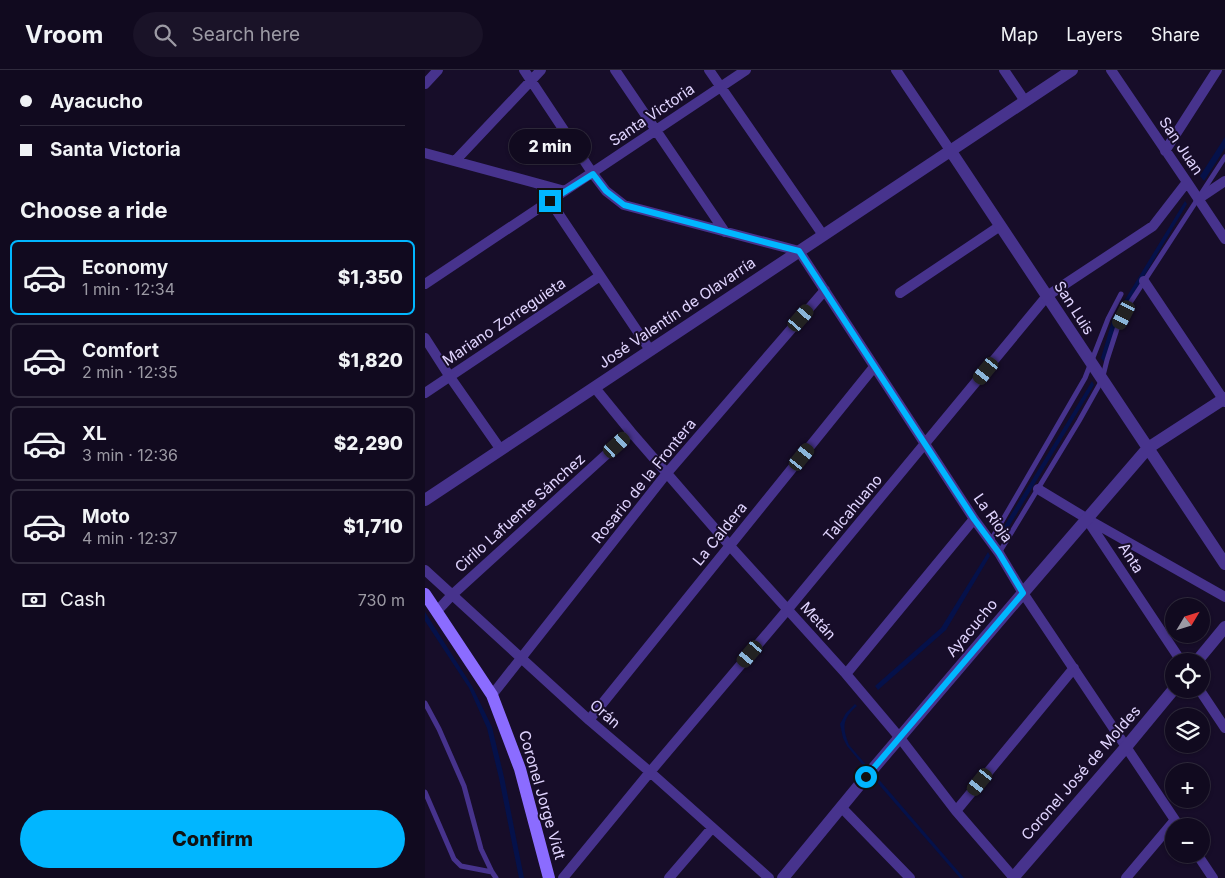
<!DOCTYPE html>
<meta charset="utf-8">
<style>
body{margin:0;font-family:Inter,sans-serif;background:#1a1328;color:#f1f3f6;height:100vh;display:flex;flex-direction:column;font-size:19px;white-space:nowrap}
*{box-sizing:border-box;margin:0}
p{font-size:16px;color:#9c9aa4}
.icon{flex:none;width:28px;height:28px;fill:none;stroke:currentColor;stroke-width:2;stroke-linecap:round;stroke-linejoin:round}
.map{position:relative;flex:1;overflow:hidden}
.drawer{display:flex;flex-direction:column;background:#110a1f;width:425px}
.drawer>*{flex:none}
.hud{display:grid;align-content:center;height:110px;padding:0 20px;background:#110a1f}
.needle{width:32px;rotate:52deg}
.buttons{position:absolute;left:740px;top:528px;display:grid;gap:10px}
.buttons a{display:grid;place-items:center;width:45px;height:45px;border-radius:50%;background:#110a1f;box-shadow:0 1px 4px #0004,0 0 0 1px #302b3d;font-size:25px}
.end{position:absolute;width:22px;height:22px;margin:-11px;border:6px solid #01b6ff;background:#111;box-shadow:0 0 0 2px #111}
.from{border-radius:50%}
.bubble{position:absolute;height:35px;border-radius:18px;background:#110a1f;box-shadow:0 1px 4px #0004,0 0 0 1px #302b3d;font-size:16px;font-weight:800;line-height:35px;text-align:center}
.car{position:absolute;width:15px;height:30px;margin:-15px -8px;border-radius:6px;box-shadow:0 0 4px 1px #0007;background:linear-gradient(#222 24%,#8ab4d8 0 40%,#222 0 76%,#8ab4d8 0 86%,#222 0)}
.hud b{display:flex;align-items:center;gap:18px;height:48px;font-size:19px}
.hud b+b{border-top:1px solid #302b3d}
.hud i{width:12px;height:12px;background:#f1f3f6}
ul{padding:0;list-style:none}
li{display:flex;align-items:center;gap:15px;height:75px;margin:0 10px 8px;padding:0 10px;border:2px solid #302b3d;border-radius:8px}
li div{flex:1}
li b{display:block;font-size:19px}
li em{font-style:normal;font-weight:800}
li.selected{border-color:#01b6ff}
li>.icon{width:45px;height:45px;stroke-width:1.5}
h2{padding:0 20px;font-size:22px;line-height:60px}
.pay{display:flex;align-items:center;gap:12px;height:55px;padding:0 20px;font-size:19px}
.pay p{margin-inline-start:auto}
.action{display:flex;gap:10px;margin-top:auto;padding:10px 20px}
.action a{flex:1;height:58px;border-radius:30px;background:#01b6ff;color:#111;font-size:20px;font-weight:800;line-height:58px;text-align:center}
header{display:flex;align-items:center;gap:30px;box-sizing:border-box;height:70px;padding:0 25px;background:#110a1f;border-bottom:1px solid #302b3d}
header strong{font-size:24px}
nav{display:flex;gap:28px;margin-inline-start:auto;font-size:18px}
.search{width:350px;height:45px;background:#1a1328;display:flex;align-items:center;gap:12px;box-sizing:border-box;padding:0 18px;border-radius:28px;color:#9c9aa4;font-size:19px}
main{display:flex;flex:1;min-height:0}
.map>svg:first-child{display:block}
.water{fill:#05114a}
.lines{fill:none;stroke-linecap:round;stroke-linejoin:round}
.service{stroke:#47338d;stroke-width:5}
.minor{stroke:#47338d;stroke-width:10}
.tertiary{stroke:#47338d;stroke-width:12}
.secondary{stroke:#8b6cff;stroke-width:12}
.route{stroke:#01b6ff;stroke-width:6}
.labels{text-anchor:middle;stroke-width:4;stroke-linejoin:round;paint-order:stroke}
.street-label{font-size:15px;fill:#e1d5ff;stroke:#170d29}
</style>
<header>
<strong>Vroom</strong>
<div class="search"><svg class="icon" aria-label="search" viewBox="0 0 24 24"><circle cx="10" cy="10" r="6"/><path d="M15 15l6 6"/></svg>Search here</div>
<nav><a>Map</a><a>Layers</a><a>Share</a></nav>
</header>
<main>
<section class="drawer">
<div class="hud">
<b><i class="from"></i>Ayacucho</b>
<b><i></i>Santa Victoria</b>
</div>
<h2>Choose a ride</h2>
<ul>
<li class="selected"><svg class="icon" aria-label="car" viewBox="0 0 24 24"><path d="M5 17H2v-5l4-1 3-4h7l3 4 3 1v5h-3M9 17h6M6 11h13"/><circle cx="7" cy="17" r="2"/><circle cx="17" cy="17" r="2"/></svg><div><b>Economy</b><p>1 min · 12:34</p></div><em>$1,350</em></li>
<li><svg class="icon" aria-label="car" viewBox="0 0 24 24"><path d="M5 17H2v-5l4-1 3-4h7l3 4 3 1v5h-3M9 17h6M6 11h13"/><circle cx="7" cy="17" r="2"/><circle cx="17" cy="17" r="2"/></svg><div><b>Comfort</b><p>2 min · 12:35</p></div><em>$1,820</em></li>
<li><svg class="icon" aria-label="car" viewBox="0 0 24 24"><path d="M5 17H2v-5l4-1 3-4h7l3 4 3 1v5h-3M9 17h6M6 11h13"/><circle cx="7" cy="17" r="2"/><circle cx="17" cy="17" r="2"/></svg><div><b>XL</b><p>3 min · 12:36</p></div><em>$2,290</em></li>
<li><svg class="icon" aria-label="car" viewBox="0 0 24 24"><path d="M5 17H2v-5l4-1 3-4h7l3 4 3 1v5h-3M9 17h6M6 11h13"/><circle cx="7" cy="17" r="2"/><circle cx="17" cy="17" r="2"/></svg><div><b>Moto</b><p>4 min · 12:37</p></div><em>$1,710</em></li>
</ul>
<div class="pay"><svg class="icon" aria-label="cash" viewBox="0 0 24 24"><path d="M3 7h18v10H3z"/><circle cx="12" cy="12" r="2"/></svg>Cash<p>730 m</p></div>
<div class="action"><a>Confirm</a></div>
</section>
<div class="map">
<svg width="800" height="808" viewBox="0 0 800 808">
<rect width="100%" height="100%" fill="#170d29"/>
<!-- water -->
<path class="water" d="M800,67V78L779,111L775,106Z
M760,131L762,134L692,252L679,292L676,288L687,251Z
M667,311L669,315L579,465L576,461Z
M563,482L565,486L521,560L453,620L450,616L516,558Z
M0,542L47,616L67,657L79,707L99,808H94L74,708L62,658L44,618L0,551Z
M430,634L432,636C417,649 417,657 424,675L539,808H535L456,717L422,676L418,668L415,654L421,643Z"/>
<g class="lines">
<!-- service -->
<path class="service" d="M566,470L660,308L683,249L696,224
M574,483L654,351L677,310L682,290L693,256L705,233L800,87
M0,633L14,659L39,716L56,779L67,802L71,808
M0,722L29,789L36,796L67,802"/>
<!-- minor -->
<path class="minor" d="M99,0L168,104L181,121L199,135L374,181L549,449L574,483L598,523L754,756
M190,0L300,162
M284,0L398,165
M471,0L525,80
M579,0L600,31
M686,0L762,112L800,169
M0,14L13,0
M740,81L792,0
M0,83L140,121
M30,91L116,0
M773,129L800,111
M125,131L225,280
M719,211L800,332
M0,214C107,143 214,72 321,0
M475,223L575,156
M0,268L25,307L76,380
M170,318L206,362L305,476L421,604L475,668L531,741L589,808
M0,323L175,206
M613,419L661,448L756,591
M664,450L800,527
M0,500L164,650L225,702L344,808
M12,541L27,525L206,362
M421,604L549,449
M774,619L800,658
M67,625L242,403L400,220
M164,650L449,297
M416,737L485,808
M531,741L649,598
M772,784L788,808
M138,808L225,702L363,539L622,226L728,156L762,112
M244,808L287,758
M701,808L750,750"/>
<!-- tertiary -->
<path class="tertiary" d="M525,80L800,494
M0,430L647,0
M772,591L800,557
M358,808L441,707L598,523L723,378L800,328
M588,808L701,677L749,619"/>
<!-- secondary -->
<path class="secondary" d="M0,524L67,625L95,699L124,808"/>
</g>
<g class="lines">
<!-- route -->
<path class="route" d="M125,131L168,104L181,121L199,135L374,181L549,449L574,483L598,523L441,707"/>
</g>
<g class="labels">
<!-- street labels -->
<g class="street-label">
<text transform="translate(227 45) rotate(-34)" y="5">Santa Victoria</text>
<text transform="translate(756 76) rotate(56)" y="5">San Juan</text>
<text transform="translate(649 238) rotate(57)" y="5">San Luis</text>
<text transform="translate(252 243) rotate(-34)" y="5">José Valentín de Olavarría</text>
<text transform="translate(79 252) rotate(-34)" y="5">Mariano Zorreguieta</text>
<text transform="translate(219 411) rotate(-51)" y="5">Rosario de la Frontera</text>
<text transform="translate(428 438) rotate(-50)" y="5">Talcahuano</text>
<text transform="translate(95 443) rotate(-42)" y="5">Cirilo Lafuente Sánchez</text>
<text transform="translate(568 448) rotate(55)" y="5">La Rioja</text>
<text transform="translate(295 464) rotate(-51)" y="5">La Caldera</text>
<text transform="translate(706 488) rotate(57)" y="5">Anta</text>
<text transform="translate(393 551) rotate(48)" y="5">Metán</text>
<text transform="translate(547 558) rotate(-50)" y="5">Ayacucho</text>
<text transform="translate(180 644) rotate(41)" y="5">Orán</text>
<text transform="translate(656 703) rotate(-49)" y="5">Coronel José de Moldes</text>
<text transform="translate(117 725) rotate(74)" y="5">Coronel Jorge Vidt</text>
</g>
</g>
</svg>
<div class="buttons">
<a><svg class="needle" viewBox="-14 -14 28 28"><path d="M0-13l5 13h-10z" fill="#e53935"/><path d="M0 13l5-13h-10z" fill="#9c9aa4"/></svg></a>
<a><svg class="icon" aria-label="locate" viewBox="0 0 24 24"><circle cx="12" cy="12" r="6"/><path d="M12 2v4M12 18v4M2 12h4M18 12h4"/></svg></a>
<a><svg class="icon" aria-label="layers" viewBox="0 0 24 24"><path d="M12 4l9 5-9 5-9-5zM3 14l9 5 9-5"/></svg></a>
<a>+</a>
<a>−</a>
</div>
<i class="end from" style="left:441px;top:707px"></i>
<i class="end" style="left:125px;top:131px"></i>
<div class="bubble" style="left:84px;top:59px;width:82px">2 min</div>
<i class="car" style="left:699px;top:245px;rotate:207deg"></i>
<i class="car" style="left:376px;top:248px;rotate:41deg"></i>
<i class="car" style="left:561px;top:301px;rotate:219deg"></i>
<i class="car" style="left:192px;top:375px;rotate:48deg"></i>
<i class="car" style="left:377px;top:387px;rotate:39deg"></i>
<i class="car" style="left:325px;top:584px;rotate:220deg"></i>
<i class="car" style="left:555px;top:712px;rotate:219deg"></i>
</div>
</main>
